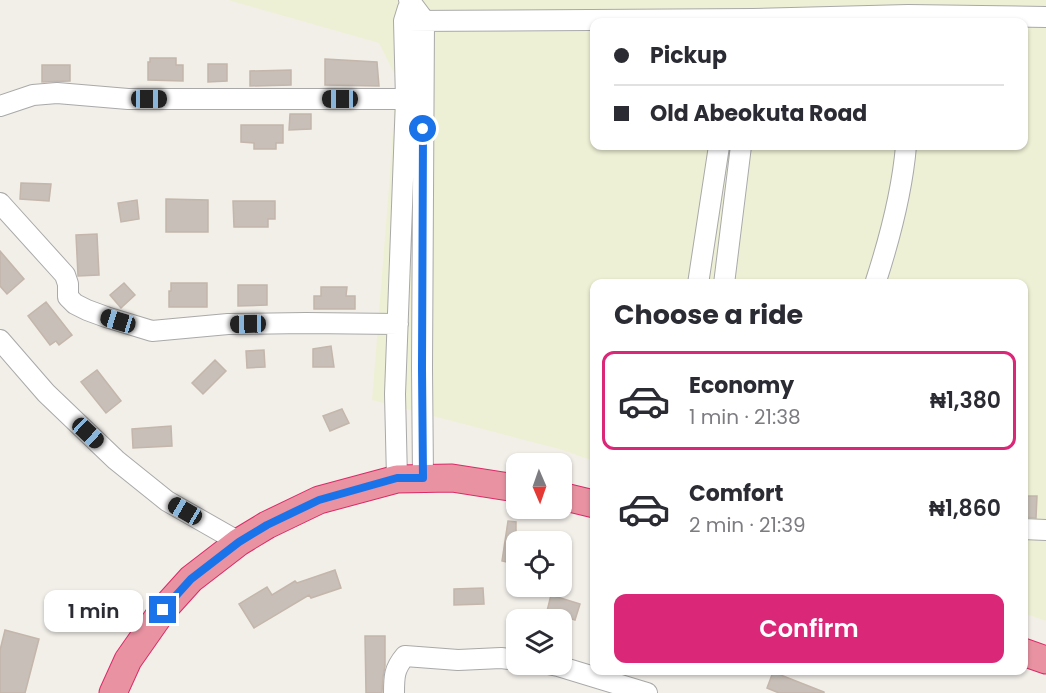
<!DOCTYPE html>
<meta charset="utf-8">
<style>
body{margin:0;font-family:Poppins,sans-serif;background:#f2f2f3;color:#2b2b33;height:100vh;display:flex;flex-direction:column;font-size:22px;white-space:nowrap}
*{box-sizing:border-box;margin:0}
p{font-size:20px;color:#7c7c81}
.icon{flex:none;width:33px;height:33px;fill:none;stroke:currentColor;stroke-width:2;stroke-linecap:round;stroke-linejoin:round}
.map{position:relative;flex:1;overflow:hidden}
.side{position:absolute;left:590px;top:279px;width:438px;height:396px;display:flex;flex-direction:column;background:#fff;border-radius:12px;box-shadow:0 2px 4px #0004}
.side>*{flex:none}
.guide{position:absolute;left:590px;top:18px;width:438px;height:132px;border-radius:12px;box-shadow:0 2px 4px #0004;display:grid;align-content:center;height:132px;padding:0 24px;background:#fff}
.needle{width:39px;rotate:178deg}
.controls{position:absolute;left:506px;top:453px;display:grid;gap:12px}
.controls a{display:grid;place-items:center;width:66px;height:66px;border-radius:12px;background:#fff;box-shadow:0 2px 4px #0004;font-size:30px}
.end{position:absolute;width:27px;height:27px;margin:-14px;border:8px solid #1a73e8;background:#fff;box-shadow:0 0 0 3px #fff}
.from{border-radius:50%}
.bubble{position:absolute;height:42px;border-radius:12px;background:#fff;box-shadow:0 2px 4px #0004;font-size:20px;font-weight:600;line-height:42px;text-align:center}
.car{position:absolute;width:18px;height:36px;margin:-18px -9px;border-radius:8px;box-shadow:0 0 4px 2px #0007;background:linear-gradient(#222 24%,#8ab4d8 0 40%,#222 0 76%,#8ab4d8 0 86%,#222 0)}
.guide b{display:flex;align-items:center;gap:21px;height:57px;font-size:22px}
.guide b+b{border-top:2px solid #e1e1e2}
.guide i{width:15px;height:15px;background:#2b2b33}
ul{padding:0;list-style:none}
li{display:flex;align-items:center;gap:18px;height:99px;margin:0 12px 9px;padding:0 12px;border:3px solid transparent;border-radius:12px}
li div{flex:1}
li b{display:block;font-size:22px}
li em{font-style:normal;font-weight:600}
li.selected{border-color:#db2777}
li>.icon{width:54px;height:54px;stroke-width:1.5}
h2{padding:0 24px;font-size:27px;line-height:72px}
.action{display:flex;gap:12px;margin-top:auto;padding:12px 24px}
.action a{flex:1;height:69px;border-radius:12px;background:#db2777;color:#fff;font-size:24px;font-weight:600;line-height:69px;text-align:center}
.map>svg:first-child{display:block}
.farmland{fill:#eef0d5;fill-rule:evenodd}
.building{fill:#c7bfb8;stroke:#c4b6ab;stroke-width:1.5}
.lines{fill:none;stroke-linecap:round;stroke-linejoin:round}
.minor-casing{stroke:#a9a9a9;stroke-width:22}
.highway-casing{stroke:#dc2a67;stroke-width:29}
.minor{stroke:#fff;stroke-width:20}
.highway{stroke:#e892a2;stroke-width:27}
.route{stroke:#1a73e8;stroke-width:8}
</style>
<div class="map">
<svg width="1046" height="693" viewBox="0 0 1046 693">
<rect width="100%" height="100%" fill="#f2efe9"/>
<!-- farmland -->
<path class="farmland" d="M228,0H1046V621L1023,613V284H594V461L559,449L372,400L390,173L396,77L379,43ZM594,22H1023V146H594Z"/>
<!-- building -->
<path class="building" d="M150,58H176V65H183V81L148,80V62H150Z
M325,59L377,62L379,86L325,85Z
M208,64H227V81L208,82Z
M42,65H70V81L42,82Z
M291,70V85L250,86V71Z
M290,114H311V129L289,130Z
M241,125H283V143H276V149H254V143L241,142Z
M21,183L51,184L49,201L20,199Z
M166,199L208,200V232H166Z
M137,200L139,219L121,222L118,203Z
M233,201H275V219H268V227H234Z
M97,234L99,275L78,276L76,235Z
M0,251L24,279L7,294L0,286Z
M124,283L135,295L121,308L110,295Z
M171,283H207V307H169V291H171Z
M238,285H267V305L238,306Z
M321,287H347L346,296H355V309H314V296H321Z
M46,302L72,335L59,345L56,341L50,345L28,316Z
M331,346L334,367H313V349Z
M264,350L265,367L247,368L246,351Z
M215,360L226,371L203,394L192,383Z
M97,370L121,401L106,413L81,382Z
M342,409L349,423L330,431L323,416Z
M171,426L172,446L133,448L132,429Z
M1023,496H1037L1036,518L1023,517Z
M508,521L516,522V564L502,561Z
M335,570L341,588L311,598L309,595L254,628L239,604L267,587L272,595L295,581L297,583Z
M483,588L484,604L454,605V589Z
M551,595L580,604L575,620L547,611Z
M5,630L39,639L25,693H0V650Z
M365,636H385V666L383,677L382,693H366Z
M773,672L824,692V693H779L767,688Z"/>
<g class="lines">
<defs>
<path id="minor" d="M409,0L424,20L422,368L423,478
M404,21L753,19L908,15L1046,17
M0,106L33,95L57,93L128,99H406
M0,203L65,275L68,284V297L75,304L87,310L106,317L152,331L228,324L306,323L398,324
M698,284L719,146
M724,284L741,146
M875,284C890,238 902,193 906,146
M0,340L46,393L116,460L167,501L239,542
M397,479L395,394L406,99L404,21L408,8
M1023,529L1046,530
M548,664L558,666L647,693
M394,693C394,677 394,669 405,656L458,660L501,658L516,660"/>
<path id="highway" d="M561,496L594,504
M1023,652L1046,660
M113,693L128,660L163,610L191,579L239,542L267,525L319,500L397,479L452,478L516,488"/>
</defs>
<!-- minor casing -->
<use href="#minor" class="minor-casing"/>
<!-- highway casing -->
<use href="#highway" class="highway-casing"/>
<!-- minor -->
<use href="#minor" class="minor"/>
<!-- highway -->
<use href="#highway" class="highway"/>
</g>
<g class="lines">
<!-- route -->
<path class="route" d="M163,610L191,579L239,542L267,525L319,500L397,478H423L422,368L423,129"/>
</g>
</svg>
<div class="controls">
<a><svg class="needle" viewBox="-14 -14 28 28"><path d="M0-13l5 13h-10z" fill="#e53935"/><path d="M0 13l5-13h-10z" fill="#7c7c81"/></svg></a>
<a><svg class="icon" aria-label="locate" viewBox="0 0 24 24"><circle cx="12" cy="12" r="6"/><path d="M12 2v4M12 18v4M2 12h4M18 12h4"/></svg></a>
<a><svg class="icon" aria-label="layers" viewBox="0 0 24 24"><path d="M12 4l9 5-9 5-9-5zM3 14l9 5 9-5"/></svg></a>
</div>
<i class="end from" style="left:423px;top:129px"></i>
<i class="end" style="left:163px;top:610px"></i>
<div class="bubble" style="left:44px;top:590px;width:99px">1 min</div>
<i class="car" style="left:149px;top:99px;rotate:90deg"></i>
<i class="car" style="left:340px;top:99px;rotate:270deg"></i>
<i class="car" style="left:118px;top:321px;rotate:287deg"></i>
<i class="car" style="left:248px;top:324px;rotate:269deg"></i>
<i class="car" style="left:88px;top:433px;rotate:133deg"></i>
<i class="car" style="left:185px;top:511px;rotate:300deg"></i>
<div class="guide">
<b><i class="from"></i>Pickup</b>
<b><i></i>Old Abeokuta Road</b>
</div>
<section class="side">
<h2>Choose a ride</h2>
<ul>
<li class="selected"><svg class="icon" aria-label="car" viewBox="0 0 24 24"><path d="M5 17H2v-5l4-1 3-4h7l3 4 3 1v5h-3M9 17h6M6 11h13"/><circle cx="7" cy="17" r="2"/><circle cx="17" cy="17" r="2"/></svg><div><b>Economy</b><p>1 min · 21:38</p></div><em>₦1,380</em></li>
<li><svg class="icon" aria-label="car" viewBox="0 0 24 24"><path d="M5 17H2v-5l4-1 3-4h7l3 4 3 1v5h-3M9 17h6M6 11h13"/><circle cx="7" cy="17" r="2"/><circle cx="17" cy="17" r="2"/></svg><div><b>Comfort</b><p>2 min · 21:39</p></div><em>₦1,860</em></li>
</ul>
<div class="action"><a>Confirm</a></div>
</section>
</div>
